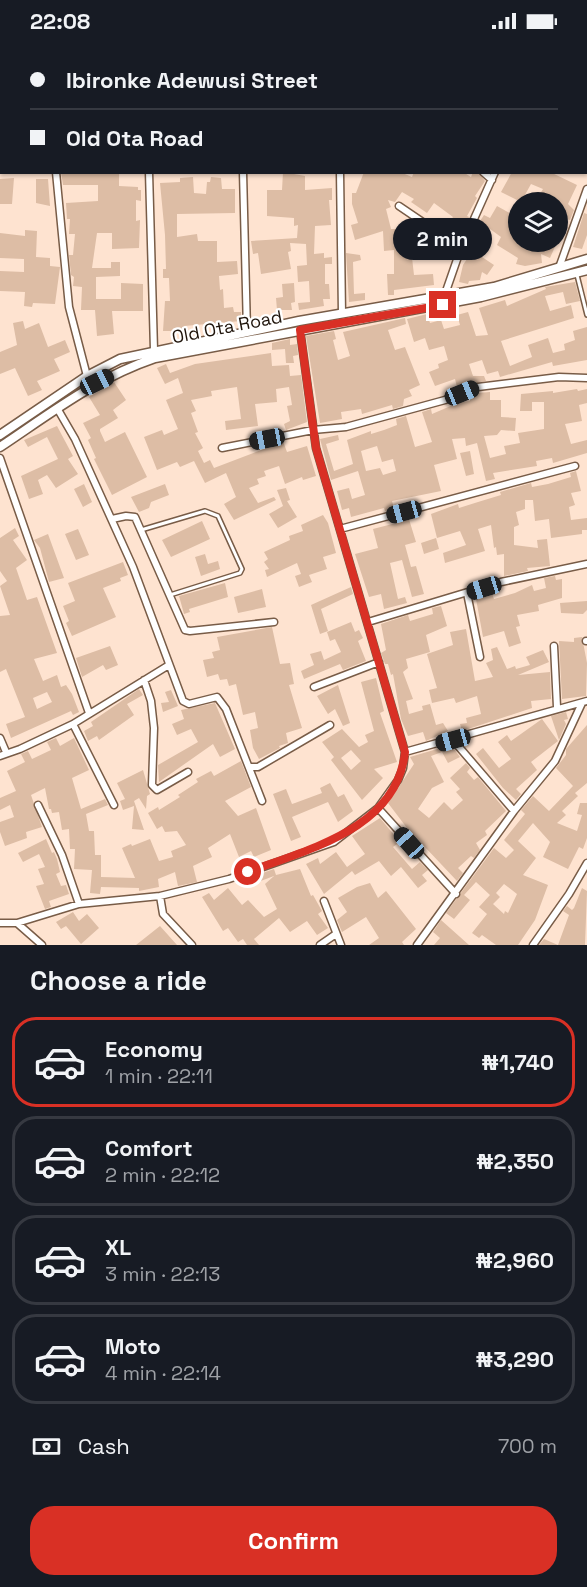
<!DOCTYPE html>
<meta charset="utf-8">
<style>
body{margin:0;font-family:"Space Grotesk",sans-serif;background:#20242c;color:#f1f3f6;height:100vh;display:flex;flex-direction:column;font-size:22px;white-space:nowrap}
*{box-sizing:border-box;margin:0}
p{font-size:20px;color:#9ea1a6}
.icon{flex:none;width:33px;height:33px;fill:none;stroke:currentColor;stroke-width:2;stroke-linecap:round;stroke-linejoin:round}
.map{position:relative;height:903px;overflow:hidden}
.sheet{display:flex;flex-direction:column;background:#171b24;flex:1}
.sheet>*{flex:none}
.top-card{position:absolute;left:0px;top:0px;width:588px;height:132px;box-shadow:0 2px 4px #0004;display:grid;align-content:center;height:132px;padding:0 30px;background:#171b24}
.controls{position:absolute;left:508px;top:150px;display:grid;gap:12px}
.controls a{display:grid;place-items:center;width:60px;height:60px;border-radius:50%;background:#171b24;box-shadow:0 2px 4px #0004;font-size:30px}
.end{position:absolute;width:27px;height:27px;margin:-14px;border:8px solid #d93025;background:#fff;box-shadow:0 0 0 3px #fff}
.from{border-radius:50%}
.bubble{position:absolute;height:42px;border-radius:21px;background:#171b24;box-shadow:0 2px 4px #0004;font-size:20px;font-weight:800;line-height:42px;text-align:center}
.car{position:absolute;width:18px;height:36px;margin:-18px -9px;border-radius:8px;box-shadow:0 0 4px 2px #0007;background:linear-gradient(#222 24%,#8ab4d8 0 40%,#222 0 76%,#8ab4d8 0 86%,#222 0)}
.top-card b{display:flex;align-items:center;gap:21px;height:57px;font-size:22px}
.top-card b+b{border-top:2px solid #363941}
.top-card i{width:15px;height:15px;background:#f1f3f6}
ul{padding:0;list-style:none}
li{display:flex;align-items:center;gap:18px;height:90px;margin:0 12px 9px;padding:0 18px;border:3px solid #363941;border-radius:24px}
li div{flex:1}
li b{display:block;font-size:22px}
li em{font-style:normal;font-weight:800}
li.current{border-color:#d93025}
li>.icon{width:54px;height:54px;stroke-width:1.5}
h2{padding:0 30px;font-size:27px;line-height:72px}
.pay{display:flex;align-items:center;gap:15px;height:66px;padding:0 30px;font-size:22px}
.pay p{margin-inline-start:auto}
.primary-button{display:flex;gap:12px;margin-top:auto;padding:12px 30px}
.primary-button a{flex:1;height:69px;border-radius:24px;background:#d93025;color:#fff;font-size:24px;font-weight:800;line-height:69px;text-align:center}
.status{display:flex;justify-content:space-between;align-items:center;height:42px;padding:0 30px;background:#171b24;direction:ltr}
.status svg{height:16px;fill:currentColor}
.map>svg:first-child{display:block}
.building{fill:#ddbda5;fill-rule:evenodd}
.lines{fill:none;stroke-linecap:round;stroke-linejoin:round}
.service-casing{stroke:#785c47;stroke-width:6}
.minor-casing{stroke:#785c47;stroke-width:9}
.tertiary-casing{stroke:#785c47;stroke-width:11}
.service{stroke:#fff;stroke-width:3}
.minor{stroke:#fff;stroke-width:6}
.tertiary{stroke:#fff;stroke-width:8}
.route{stroke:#d93025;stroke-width:8}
.labels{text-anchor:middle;stroke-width:4.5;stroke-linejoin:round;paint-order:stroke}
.street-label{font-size:18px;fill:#1e130a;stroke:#fff}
</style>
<div class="status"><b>22:08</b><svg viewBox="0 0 49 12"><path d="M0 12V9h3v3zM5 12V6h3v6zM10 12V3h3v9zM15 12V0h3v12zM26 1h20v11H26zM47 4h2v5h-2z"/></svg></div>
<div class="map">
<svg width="587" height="903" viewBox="0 0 587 903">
<rect width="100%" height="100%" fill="#fee3d0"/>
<!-- building -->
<path class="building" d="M61,130H119V144L138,145V148H141V159L136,158V179L140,178L139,206L112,207V191H97L92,226H111V220H120V234L96,235V257H121V241L143,242V269H112L114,292L97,294L95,268H81L82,245L73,244L74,235L71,233L69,213H73L75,192H69L70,177H67L66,161L98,159V143H63Z
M283,130L305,134V148L332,146V158H329L331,183L315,184L314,212L324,211V216L332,215V222H325V242H329L330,257H323L324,264L299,268L298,261L310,260L309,239L298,240L297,224L307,223L306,202L290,201L291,209L288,210L291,227L261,232L258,211L253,212L251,199L297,196L298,183L294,184V176L267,174V148H282Z
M364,130H400L412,135L414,130H463L471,135L473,130H478L485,139L475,154L477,156L467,174L469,175L467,180L465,183L462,181L456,190L447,184L453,175L434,161L427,171L411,160L414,157L402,150L395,160L388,158L391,165L386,167L391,187H412L413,184L440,207L436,212L418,196L411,207L414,233L433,232L434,243L394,248V253H388L387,232H394V208L384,209L383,189L355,198L351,183L358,181L352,162V151H356Z
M512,130H550L577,143L568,162L574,168L570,178L566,177L558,190V160H535L543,147L531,142L521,160L501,150Z
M193,135L194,151L206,152L207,140H210L211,135L221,136L222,147H235V171L177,172V195L197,192L198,199H217V220L237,219L238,232L219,234L220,248L223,247L224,266L233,265L234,270H241V279L184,284V289H163L165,259H170L169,236H163V227H166L165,193L160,141L180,140V136Z
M14,136L12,162H0V137Z
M36,137H48L50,164L36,161Z
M519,162V200H557L550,216L541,212L542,221L525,224L516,222L518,216L497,203L501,195L490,187L483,197L477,192L482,184L478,182L484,173L490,176L497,164L513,173Z
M584,171L587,172V193L582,207L573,205Z
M25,188L37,189L36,215L50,216V224L60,225L55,262L33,261L32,265L24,264L25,250L0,249V229L24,230V217L0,216V191L25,194Z
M481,196L487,200L479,213L494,223L487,233L482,230L480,238L469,239L468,242L459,240L463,223Z
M346,211L360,213L361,218L353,220L354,252L365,251V258L349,260Z
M575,240L580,259L566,262L563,250L545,254L550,269L571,263L574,276L501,299L510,324L532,315L528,303L548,296L553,311L565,308L564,302L575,298L573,289L587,285V318L553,324L552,320L500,335L498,329L487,332L482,318L469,322L473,334H484L486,339L457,345L455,337L435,344L429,330L439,326L438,322L448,318L444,304L429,308L425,296L414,300L407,277L427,272L430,281L441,278L444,287L460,283L457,273L468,270L476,294L488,293L479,266L505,258L507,264L546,247L545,245Z
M294,241L295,260L291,261L292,268H277L276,256L283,255L282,242Z
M405,276L406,282L388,288L395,308L405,305L420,343L409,348L412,354L404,357L403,364L393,367L392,363L362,372L361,367L341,370L342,377L320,381L306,294L334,289L336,297L333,298L338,318L350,314L343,290Z
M23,279L25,287L39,281L48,305L65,298L70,310L54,317L60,329L37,339L42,348L28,354L15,326L0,332V310L17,303L13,281Z
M290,297V303L297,302L298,313L293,314L294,321H286L285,307L272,308V301Z
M271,311L272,324L289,323L290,334L301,333L307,380L286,388L284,382L290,379L287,364L292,363L289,345L276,347L277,360L255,362L258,384L226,388L225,379L241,377L237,345L211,349L212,354L191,358L196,369L191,371L198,390L195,391L203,406L198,409L204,421L210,418L214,426L269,405L268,402L283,399L287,410L307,404L316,434L303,438L302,435L285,442L279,424L264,429L266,434L257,437L259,442L249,446L258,461L274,455L276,458L234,478L224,462L236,455L226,431L205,441L194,419L180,425L177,420L157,428L144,395L162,388L164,393L178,387L166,358L183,351L178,336L165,342L157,326L166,322L170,331L195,322Z
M114,340L126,358L113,368L118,376L100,387V389L105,400L125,390L147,435L112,453L94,417L96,416L88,398L91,396L83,381L100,373L89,355Z
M577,347L578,349L587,347V361L579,363L582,379L565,382L571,402L587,398V411L553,421L552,416L536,419L537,424L493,431L495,437L486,439L477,401L466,404L465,396L452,397L457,417L434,423L441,449L392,459L394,467L385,469L384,466L351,475L349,466L342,468L337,449L349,446L352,457L365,453L358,429L331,438L320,397L338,393L339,398L326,402L334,429L353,422L347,398L371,389V392L384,388L397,383L396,377L406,374L415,405L432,400L422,370L431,367L432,372L460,360L470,359V354L477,351L490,350V358H501V375L516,376L515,389L501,388L497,393L484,394L490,416L506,412L504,404L520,401L518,391L544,387V360H532V369H520L521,352L553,349V351ZM377,404L382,420L393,417L396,429L383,433L380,426L366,429L361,409Z
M57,384L73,414L68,417L78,432L56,446L47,433L38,438L43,452L29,457L21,434L58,417L47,395L28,405L24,398Z
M470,409L474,432L466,434L460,411Z
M576,429L581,449L571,451L575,463L569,465L571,478L587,476V488H582V492L551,496L549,477L535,479L533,458H525V467L516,470L519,483L514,485V503L538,506L537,498L547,497L550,524L527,526L528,529L504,534V512L497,513L496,505L494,506L491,483L478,487L485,509L445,521L443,511L466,503L460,489L437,496L431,472L458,462L459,466L478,460L501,453L500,450L531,441L532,445L548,442L571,435L570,431Z
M84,442L92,460L83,465L74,447Z
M165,442L169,453L151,460L149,466L139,470L131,455Z
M286,446L290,458L287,459L297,475L278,486L269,472L283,464L277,448Z
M323,473L328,481L336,511L323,515L327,527L309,533L312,540L299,545L295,534L301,532L297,521L267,535L265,528L269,527L264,520L268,517L264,510L290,498L289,494L303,489L301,483Z
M408,474L416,500L405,503L411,525L416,524L424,552L412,555L402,518L390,521L398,557L405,555L407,561L384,567L381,552L369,555L355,512L378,506L373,487L400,480L399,477Z
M202,479L210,497L171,515L162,498Z
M15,486L19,494L13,498L27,518L16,526L27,558L37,555L57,611L34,617L43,639L57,633L61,645L66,643L72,652L79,670L73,673L71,669L11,696L6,682L25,675L6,627L0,630V574L10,573L0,544L7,539L0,529V496ZM47,650L52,660L37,667L33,656Z
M78,487L89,513L76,518L65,492Z
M48,492L64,536L49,540L40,506L34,498Z
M436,496L439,507L424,512L421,501Z
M205,512L208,522L218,519L220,527L201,534L195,515Z
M123,520L128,533L120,536L121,539L103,546L116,575L72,594L66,581L69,579L63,564L75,559L68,541Z
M555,534L556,538L562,537V556L538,563L539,569L517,573L520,584L516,585L521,601L509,605L504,589L483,595L476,557L492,551L494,557L515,551L532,543L534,549L546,546L544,536Z
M225,541L228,555L189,567L190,570L184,572L179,554Z
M351,545L353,552L321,567L328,589L320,592L311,563Z
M262,547L266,565L238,571L234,555Z
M587,559V568L583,572L561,571L560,561Z
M441,564L447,584L426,593L430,610L406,617L408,626L403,630L413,657L406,659L409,672L423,668L422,664L430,662L436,683L443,681L448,689L426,699L423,690L408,694L401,677L393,632L391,633L388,622H385L381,611L386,608L381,582L408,573L410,579L423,575L433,572L432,566Z
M351,580L355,590L359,588L363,596L358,599L366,619L343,628L340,622L304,637L301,629L314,623L310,612L321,609L324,618L341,610L335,597L330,599L327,590Z
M272,585L280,622L290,621L294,642L289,643L302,686L286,691L288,701L279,704L280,706L259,717L253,706L250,688L258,686L255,670L243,673L236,642L229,644L227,637L220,638L218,632L207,635L203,618L214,616L212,610L220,608L217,595Z
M466,587L475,639L493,635L486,621L493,618L491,607L497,605L507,627L515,624L516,627L530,623L526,615L543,608L549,620L518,633L550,630L551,657L531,659L532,666L462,689L460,682L467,681L466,676L481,672L477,654L456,661L454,656L432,661L429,648L437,646L427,612L453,603L450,590Z
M582,595L587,621L586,654L562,657L559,599L574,600V596Z
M110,604L118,623L106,628L103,623L82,635L76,616Z
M376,636L384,669L380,671L397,720L374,727L383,736L362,758L331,718L334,715L322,700L342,687L359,705L368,700L365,693L374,689L361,640ZM351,708L361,719L351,728L341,716Z
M338,643L350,681L343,684L335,667L328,672L317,654Z
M139,647L143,653L127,662L134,673L99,698L97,694L88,699L84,689L93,684L91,680Z
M171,648L178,664L163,670L161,661L169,660L165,650Z
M215,661L235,707L220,715L213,702L159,740L158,723L198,700L191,687L177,693L172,682L184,677L181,668Z
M566,670L568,677L564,678L566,682L559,698L551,674Z
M542,677L558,699L531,720L537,728L516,747L521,752L516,758L503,746L476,712L483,706L499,726L511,717L498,700L507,693L511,699Z
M587,683V741L575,751L578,754L562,769L566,773L557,781L577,789L582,773L577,772L580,761H587V796L583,807L579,805L568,827L543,815L550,800L533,781L518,799L536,816L523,833L548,843L535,878L518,903H496L482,893L479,896L472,891L487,872L479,865L490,853L476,840L464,853L470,858L454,877L446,871L494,806L506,816L514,808L504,798L525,772L521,768L533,754L549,769L573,744L556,726L566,713V707ZM504,842L517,852L508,871L505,869L504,872L493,862L500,855L496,851Z
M56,696L60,704L74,696L89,728L72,736L81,767L105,757L108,763L86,772L89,789H94L95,813H101V835L135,836L122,806L131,802L132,804L150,797L159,819L173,815L171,809L186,803L177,789L165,790L162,784L157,787L148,771L158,765L159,768L180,755L178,753L198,740L196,737L211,729L214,734L241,719L251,745L225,759L238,774L256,766L271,808L254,815L251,809L239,815L230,792L208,806L212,815L193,824L197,840L178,844L175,830L158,837L159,845L139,849V846L101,845L100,852L90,851L92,828L74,827L75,807H70L69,787L62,788L59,770L52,771L51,767H49L45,746L31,753L42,785L26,790L27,796L5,804L0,790V780L14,775L10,763L0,768V756L16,749L7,729L25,720L21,712L28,709L32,717L51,708L47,700Z
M444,705L445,708L450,705L454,707L460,715L448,721L442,710L431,714L444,740L432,746L418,767L429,776L444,760L452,768L463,758L456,750L460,747L450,736L466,721L470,726L467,730L474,738L478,735L506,769L485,789L487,793L476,801L480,808L474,816L471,814L458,826L463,831L457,839L407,786L388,761L414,722L410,715Z
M143,728L150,752L147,754L146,767L139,756L134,759L144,788L132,787L134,764L123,768L120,759L125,757L117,741Z
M330,741L338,755L344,752L353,769L338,780L328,760L292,775L301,795L291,799L273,752L286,747L292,762L295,761L322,751L320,746Z
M380,776L400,800L393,805L412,827L420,820L428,828L422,833L427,839L418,846L401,825L391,834L379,819L355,833L352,829L324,852L306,822L318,816L320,822L336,810L347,825L365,812L352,794Z
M46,797L52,811L54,810L57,817L60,830L56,832L61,844L66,843L69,852L49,859L51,865L45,867L36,844L44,842L38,827L45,825L39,812L23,820L18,811Z
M274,827L276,833L300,827L311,854L313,853L322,869L318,872L328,886L317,893L307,879L290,890L279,876L254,897L259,903H247L243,897L238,900L228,886L223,889L202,855L209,851L214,858L228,846L242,863L248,858L264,875L277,867L265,842L274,834L245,845L243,838Z
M370,841L378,856L386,849L416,887L402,900L404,903H369L379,896L366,875L342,890L337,878L347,870L338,856L357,845Z
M582,846L587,849L585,903H539L544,897L558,903L569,873L563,869L567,864L572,868L574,866Z
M73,870L79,879L87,872L99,886L81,902L66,884L61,887L56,880Z
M441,878L469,903H434L440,896L433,890Z
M160,884L177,903H136Z"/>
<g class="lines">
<defs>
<path id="service" d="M577,233L587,273
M141,488L205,469L218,474L242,527L240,531L170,553"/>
<path id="minor" d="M447,0L450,2
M332,2L334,1
M551,2L552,0
M0,12H2
M0,111H2
M56,130L69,265L87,334
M149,130L154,308
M243,130L247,289
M340,130L342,272
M483,130L492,138
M399,164L461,206
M560,223L587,147
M444,255L461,206L495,130
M57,366L75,397L133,525L183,659L189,662L217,655L226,667L262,759
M222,406L313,388L346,385L445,358L478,345L559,335L587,336
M0,416L89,671
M112,477L126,474L135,475L185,588L190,589L274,580
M340,487L575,424
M467,551L480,615
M368,580L501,540L587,522
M586,599H587
M554,604L557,665
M144,638L151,659L154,686L152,743L157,748L188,730
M314,645L379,620
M73,682L114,763
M0,696L6,710
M453,698L514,769
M405,710L587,659
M0,714L20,707L73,682L169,623
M251,725H258L330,683
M38,763L62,813L79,862
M378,766L456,852
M160,854L163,872L192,903
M324,859L341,903
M0,881H17L42,903
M17,881L79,862L160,854L229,837L334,800L378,766L398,738L403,726L405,710L316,406L300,288
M320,903L336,892
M417,903L514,769L555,719L582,661
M533,903L569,852L587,821"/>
<path id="tertiary" d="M0,393L87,334L120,317L299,279L494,245L587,217
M0,405C51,371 96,336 155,316L481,255L587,228"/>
</defs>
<!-- service casing -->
<use href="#service" class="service-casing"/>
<!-- minor casing -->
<use href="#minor" class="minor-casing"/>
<!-- tertiary casing -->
<use href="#tertiary" class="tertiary-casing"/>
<!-- service -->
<use href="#service" class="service"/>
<!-- minor -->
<use href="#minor" class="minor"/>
<!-- tertiary -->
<use href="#tertiary" class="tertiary"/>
</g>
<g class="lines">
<!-- route -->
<path class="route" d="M248,830C308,807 397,787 405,710L316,406L300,288L443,263"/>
</g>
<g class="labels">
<!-- street labels -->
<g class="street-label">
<text transform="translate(227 285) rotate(-11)" y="6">Old Ota Road</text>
</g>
</g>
</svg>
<div class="controls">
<a><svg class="icon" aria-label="layers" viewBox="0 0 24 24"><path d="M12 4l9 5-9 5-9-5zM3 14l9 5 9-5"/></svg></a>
</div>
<i class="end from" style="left:248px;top:830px"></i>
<i class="end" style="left:443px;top:263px"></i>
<div class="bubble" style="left:393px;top:176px;width:99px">2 min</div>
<i class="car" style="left:97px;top:340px;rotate:64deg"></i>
<i class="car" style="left:462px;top:351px;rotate:68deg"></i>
<i class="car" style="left:267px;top:397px;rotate:259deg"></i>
<i class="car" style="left:404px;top:470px;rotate:255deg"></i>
<i class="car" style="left:484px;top:546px;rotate:253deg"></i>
<i class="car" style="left:453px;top:698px;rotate:255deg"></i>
<i class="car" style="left:409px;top:801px;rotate:318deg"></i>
<div class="top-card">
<b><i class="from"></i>Ibironke Adewusi Street</b>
<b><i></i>Old Ota Road</b>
</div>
</div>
<section class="sheet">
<h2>Choose a ride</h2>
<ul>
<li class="current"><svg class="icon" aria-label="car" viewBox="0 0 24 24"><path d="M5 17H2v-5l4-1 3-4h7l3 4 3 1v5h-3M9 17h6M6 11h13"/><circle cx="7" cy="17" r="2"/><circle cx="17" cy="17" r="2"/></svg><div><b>Economy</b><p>1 min · 22:11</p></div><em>₦1,740</em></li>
<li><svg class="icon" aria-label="car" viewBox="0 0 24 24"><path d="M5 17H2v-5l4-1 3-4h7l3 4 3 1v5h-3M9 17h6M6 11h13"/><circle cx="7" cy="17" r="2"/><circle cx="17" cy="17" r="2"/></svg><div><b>Comfort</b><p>2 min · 22:12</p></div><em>₦2,350</em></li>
<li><svg class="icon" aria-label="car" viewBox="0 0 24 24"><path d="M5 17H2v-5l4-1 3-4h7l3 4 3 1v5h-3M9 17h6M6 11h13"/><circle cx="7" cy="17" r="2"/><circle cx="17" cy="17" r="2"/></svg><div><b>XL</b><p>3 min · 22:13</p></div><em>₦2,960</em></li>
<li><svg class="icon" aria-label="car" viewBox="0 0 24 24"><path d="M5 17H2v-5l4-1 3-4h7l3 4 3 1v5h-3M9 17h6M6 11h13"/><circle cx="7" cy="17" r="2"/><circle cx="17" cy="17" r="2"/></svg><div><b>Moto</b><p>4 min · 22:14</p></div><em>₦3,290</em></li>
</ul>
<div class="pay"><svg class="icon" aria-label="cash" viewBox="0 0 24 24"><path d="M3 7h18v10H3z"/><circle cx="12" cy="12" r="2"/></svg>Cash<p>700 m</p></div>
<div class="primary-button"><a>Confirm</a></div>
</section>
